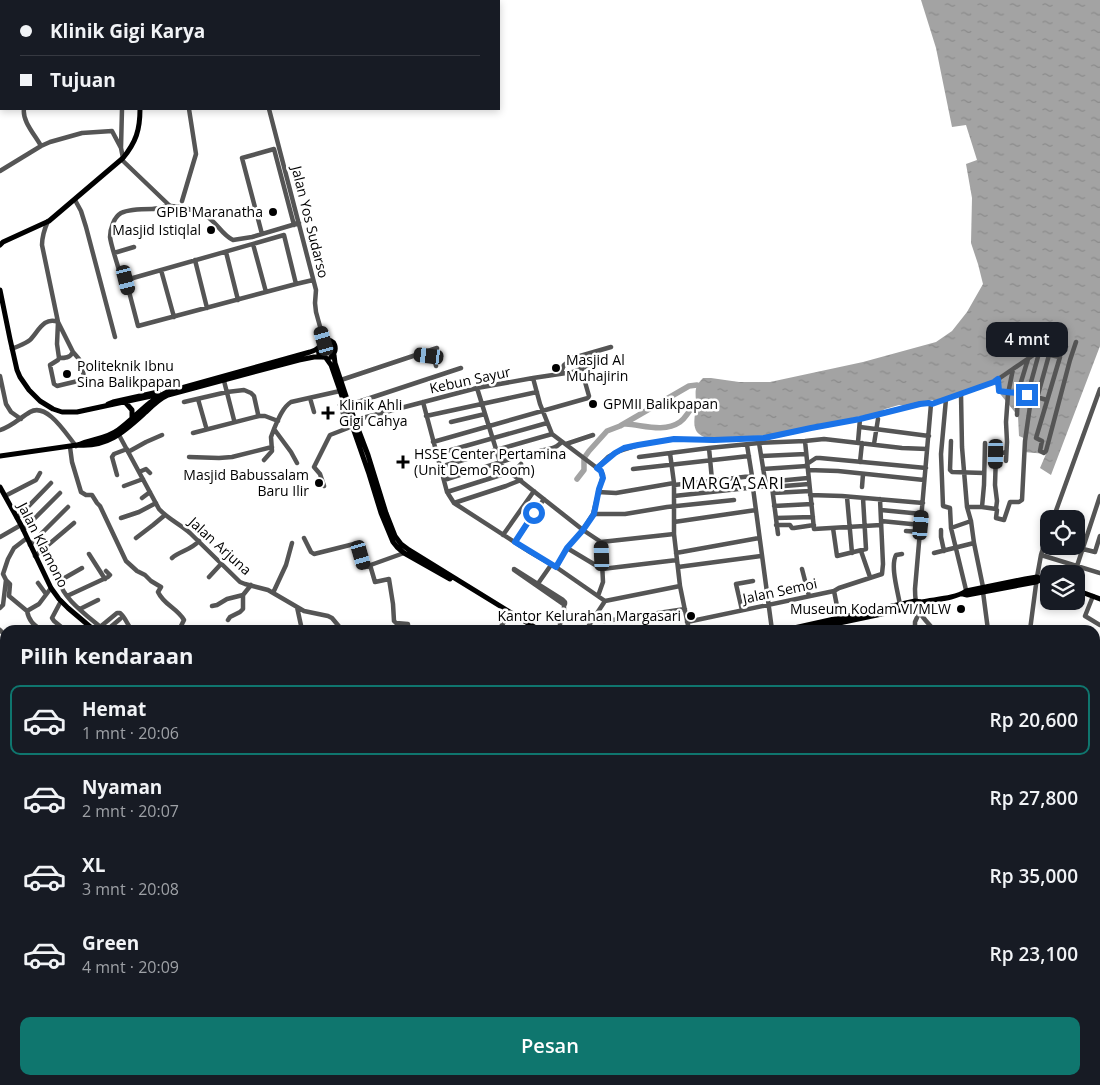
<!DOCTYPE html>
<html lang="id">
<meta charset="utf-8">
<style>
body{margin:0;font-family:"Open Sans",sans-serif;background:#20242c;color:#f1f3f6;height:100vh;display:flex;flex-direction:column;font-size:19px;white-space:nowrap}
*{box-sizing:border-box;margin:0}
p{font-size:16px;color:#9ea1a6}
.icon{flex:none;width:28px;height:28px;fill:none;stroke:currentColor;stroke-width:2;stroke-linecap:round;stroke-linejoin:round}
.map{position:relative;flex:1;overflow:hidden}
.side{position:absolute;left:0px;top:625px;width:1100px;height:460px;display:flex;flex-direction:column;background:#171b24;border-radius:15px 15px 0 0;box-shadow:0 2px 8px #0003}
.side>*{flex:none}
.guide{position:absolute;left:0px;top:0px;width:500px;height:110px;box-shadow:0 2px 8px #0003;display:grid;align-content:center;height:110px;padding:0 20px;background:#171b24}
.buttons{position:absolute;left:1040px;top:510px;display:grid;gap:10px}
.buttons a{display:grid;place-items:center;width:45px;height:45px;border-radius:10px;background:#171b24;box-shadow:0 2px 8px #0003;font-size:25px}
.end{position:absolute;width:22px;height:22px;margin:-11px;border:6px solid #1a73e8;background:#fff;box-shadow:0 0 0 2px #fff}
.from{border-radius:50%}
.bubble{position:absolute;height:35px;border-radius:10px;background:#171b24;box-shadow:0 2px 8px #0003;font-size:16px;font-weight:600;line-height:35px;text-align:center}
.car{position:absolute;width:15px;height:30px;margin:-15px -8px;border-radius:6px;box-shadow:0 0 4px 1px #0007;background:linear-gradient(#222 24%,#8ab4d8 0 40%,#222 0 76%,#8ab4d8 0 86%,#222 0)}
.guide b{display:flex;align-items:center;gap:18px;height:48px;font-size:19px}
.guide b+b{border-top:1px solid #363941}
.guide i{width:12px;height:12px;background:#f1f3f6}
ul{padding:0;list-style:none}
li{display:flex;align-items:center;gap:15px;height:70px;margin:0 10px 8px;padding:0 10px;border:2px solid transparent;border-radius:10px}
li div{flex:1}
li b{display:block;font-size:19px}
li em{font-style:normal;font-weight:600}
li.active{border-color:#0f766e}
li>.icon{width:45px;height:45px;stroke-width:1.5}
h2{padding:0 20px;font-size:22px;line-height:60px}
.cta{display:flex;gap:10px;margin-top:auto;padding:10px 20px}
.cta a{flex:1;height:58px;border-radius:10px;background:#0f766e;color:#fff;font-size:20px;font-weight:600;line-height:58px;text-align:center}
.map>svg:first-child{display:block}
.water{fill:url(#water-ripples)}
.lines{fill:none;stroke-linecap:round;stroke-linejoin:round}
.river{stroke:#a3a3a3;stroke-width:5.5}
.minor{stroke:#555;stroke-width:4.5}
.major{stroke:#000;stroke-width:5}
.route{stroke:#1a73e8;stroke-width:6}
.poi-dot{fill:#000;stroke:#fff;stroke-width:2}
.labels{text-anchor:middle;stroke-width:5;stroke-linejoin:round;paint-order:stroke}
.poi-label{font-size:14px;fill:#000;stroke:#fff;text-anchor:end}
.street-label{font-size:14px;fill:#000;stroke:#fff}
.quarter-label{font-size:16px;letter-spacing:1px;fill:#000;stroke:#fff}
</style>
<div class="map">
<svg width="1100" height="1085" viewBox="0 0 1100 1085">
<defs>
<pattern id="water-ripples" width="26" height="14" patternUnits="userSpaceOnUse" patternTransform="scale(1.25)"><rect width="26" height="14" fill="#a3a3a3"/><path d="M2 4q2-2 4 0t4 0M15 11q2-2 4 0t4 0" fill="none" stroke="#8b8b8b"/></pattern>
</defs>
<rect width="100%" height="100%" fill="#fff"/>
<!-- water -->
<path class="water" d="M921,0H1100V346L1051,475L1040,468L1046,454L1024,452L1026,439L1019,436L1018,416L1001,395L994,383L934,403L933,400L905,406L899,405L885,409L880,412L773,435L708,438C689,434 695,419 696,405C696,392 693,388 703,378H711L739,382H770L863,362L936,342L952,331L967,312L983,284L978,264L971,243L972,198L966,164L977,160L966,125L952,127L936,48Z"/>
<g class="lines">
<!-- river -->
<path class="river" d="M626,424C643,425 664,433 680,422C687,417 688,410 696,405
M577,479L584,470V458L589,451L607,431L620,426L689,386L697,385"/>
<!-- minor -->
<path class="minor" d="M131,0V1
M166,0V1
M240,0V1
M0,64L1,63
M24,109C22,121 35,135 41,146
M122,109L121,148L123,158
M269,109L316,290L315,303L316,312L324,341
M122,160L170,206
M0,171L41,146L50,142L82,133L112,131L121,148
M75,200L81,211L86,227L115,337
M182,201L196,154L189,109
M48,221C44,230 42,236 42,245L58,322L73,352L79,359L84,376L82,380L57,386L54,384L50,365L58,360L59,358L57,344L58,322
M262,234L242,158L274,149L294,225
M253,244L266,292
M226,252L238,300
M114,253L134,247
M195,260L207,308
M161,270L174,317
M120,274C118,265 111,246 110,237C110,229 114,217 121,213C129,209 143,209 152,209C158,209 165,206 171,206C181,206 192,210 201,213C217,220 220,234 233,240L252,237L299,223
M296,284L284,235L126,280L138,326L296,284L313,280
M12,349C18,346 25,344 30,340C38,332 44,316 58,322
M1038,352L1040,353L1060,357L1036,438L1042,441L1040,451L1044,453L1046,451L1070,360L1076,342
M419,355L434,358L441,356
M59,358C65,358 70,358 73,352
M434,358L436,366
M1028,359L1018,392L1047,400
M560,374L564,365L573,358L611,347
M0,376L6,404L11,412L21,419
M223,377L234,420
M533,378L540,404L552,434L601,471L603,475L593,514L583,530L567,548L556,567
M998,379L999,391L1008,393L1018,392L1017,415
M341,380L437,348
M477,388L500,462L503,467L583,530L601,542L674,534
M310,398L314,412
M198,399L206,427
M946,399L941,454L943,506L950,508L951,528L967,594
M184,402L227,392L244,390L251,393L254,396L258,414
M423,402L447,492L454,503L530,552L556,567L605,601
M1036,402L1049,355
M931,404L915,589C915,611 920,614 934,630
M349,405L461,368
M426,416L537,392
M355,420L477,388L533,378L573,372L590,365
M451,422L485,414
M860,427L929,436
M0,430C11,427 20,418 30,412C47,402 66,434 76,446
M193,433L259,416H265L278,421
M119,435L159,509C168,519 180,524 190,533L240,582L245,584L268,590L304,611L328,616L332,618L342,630
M805,441L814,529L881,525
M951,441L950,470L952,472L984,473
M433,442L588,398L589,396L581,368
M858,442L860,419
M566,444L593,435
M874,444L878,419
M70,447L72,462L81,492L86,495H92L97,503L100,506L126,561L137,571L145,575L151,581L161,587L158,592C164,605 177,608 184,620L179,630
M709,448L712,480
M128,452L146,442L162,435
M670,453L674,483V534L680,586L689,630
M437,454L547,423
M761,456L806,454
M189,457L219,458L232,457L272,447
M639,457L709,448L759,443
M264,460L272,451L271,437L274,429
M1006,461L1007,442L1006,422L1008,394L1013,369
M860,462L862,443
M297,463L291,452L274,429C278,420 282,408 291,402L340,391
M807,464L816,458H820L926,468
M440,467L496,450L552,434
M597,468L608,457L619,451L638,445L674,439L714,440L765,438L811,428L860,419L919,404L929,403L932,404L994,382L1045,347
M633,469L749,456
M763,469L807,466
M808,470L838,471L924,480
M139,472L146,469L150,473
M512,474L521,464
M117,475L112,457L114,454L127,449
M444,480L523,455L553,448L557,446L562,442
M766,482L808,478
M674,485L752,476L747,445
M124,486L143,479
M324,486L320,474L314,467L330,435L348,428L340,405L344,404
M766,486H771L772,487L778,534
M772,487L809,484
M862,487L863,474
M753,488L772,630
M447,492L504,474L508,470
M598,492L616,493L674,483
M773,493L810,491
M810,495L842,496L923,503
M5,496L36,480L40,473
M674,496L766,486L759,443L805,441L824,439L902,448L927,449
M847,497L852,553
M142,498L150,492
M454,503L506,486L521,480
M774,506L812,504
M967,507H982L996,509L997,510L996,518L1004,520L1010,502H1019L1022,500L1025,441L1030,406L1025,404L1039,353
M982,507L984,485L985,443
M996,509L997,501L995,485L996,454L998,452L1006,453
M881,510L922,514
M593,514H625L667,507L734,500
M17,518L51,483
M121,518L139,512L156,503
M776,518L813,517
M1053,519L1100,389
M881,521L921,525
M674,522L756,510
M776,525H790L792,528H794L814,525
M833,528L837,556L866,549L863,498
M951,528L971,521
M23,530L60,493
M941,530V537L944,551
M906,531L920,532
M503,535L534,491
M0,537L21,525
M27,538L14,548L8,559L3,574L6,580L10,584L9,596L27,611L39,604L51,588
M136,538L153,525L165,515
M304,538L311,552L314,554L358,543L365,567L404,553
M515,542L544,499
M974,543L983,587
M30,545L68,507
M567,548L602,569L677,560
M1083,549L1095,552L1100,536
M861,551L870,577
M676,553L759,538
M934,553L974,543L971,521L967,507L962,447L961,394
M89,554L105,579
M1041,555L1100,573
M35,556L74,523
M172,558C180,551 191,550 199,541
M370,565L375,582L389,579L393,604L394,621L396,623L408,624V627L406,630
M1077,566L1100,496
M678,567L761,556
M82,568L61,580C57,595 93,620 104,630
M514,569L563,600L565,602V604H563L514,570Z
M802,569L809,596
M209,577L221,564
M38,583L46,594
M537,585L551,565
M834,591L840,621
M983,592L988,630
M273,593L286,565L292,543
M67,596L108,577L110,575L106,571
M598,596L603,582L601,542
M1093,596L1085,616L1100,625
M61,601L52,618L54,621L65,630
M900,605C898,592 890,566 896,555L902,554
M212,606L217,605L227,599L243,595
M297,607L302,630
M0,608L3,605L6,580
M80,609L98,600
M742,610L736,584L753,581
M27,611C29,621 33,624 41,630
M595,617L604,621L612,620L685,609
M228,620L230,617L240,612L243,609V595L251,585
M687,622L834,591L839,588L882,574L883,564L880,499
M560,624L564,615V604
M100,627L117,613H120C126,618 127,625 132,630
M0,630L5,635
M107,630L120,619
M499,630L508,615
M528,630L529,628
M586,630L605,601L680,586
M915,630V622L919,613
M1030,630L1037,577L1041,555L1049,529
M5,654C1,674 0,693 5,713
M1095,738L1100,737
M0,740L5,739
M1095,754L1100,751
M0,761L3,757L2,747L5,745
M4,812H5
M0,828L5,833
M0,855L5,860
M1095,855L1100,880
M0,897V903
M0,940L5,933
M0,952H5
M1095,967L1098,969L1100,977
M1098,969L1100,960
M0,981L4,968
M0,1008L5,1000
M1100,1027V1073
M2,1043L5,1044
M97,1080L98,1085
M242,1080L250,1085
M401,1080V1085
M494,1080L498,1085
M696,1080L711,1085
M748,1080L749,1084
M26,1081L27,1080
M474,1081L475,1080
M71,1083L73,1080
M220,1083L225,1082L229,1085
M35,1085L38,1080
M51,1085L54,1082
M83,1085V1080
M119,1085L120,1080
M141,1085L143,1080
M160,1085L161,1080
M167,1085L169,1080
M200,1085L208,1080
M345,1085L347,1083L366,1080
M440,1085H451
M644,1085V1080
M664,1085L673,1080
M894,1085L897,1080
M925,1085L929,1080"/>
<!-- major -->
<path class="major" d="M143,1V0
M0,245L3,242L49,221L123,158C136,142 140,130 140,109
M0,290L10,339L17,370L20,377L29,390L40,401L53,409L62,412H77L156,395
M318,348L319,354L323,357
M334,355L335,363L349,405L368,455L386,513L395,536L401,544L409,550L539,630
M326,358L331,365L369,474L381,513L393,542L397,547L404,553L450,579
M125,402L132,410V417
M108,404L113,402L158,392
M78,445C91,439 106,439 118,430C135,418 147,401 167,392L310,352C313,351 316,350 318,348C322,344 318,344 324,341C335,337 339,350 331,357
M0,456L77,445C108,448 125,431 146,412C153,405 159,399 168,395L299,360L314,357H322
M0,487L21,525L51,588L59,599L68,608L94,630
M1076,590L1100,599
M963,594L967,595L983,592L1036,582L1043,579
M785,630L915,601L921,602C935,599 954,599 966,591L1025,579L1037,577L1049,581
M806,630L896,611L916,605L920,602
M1095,1039L1100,1044
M238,1085L240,1080
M1007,1085L1009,1080"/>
</g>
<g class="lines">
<!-- route -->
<path class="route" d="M534,513L515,542L556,567L567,548L583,530L594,514L599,489L603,478L601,471L597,468L615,453L624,448L638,445L674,439L714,440L764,438L811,428L860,419L920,404L929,403L932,404L994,382L998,379L999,391H1000C1009,393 1018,392 1027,395"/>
</g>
<!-- markers -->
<g class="poi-dot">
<circle cx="273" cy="212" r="5"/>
<circle cx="211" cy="230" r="5"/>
<circle cx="556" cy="368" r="5"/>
<circle cx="67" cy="374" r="5"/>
<circle cx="593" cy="404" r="5"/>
<path d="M325.5 405.5h5v5h5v5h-5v5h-5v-5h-5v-5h5z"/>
<path d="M400.5 454.5h5v5h5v5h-5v5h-5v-5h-5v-5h5z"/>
<circle cx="319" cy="483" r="5"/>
<circle cx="961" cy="609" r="5"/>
<circle cx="691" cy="616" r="5"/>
</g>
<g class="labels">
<!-- poi labels -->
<g class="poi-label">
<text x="263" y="217">GPIB Maranatha</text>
<text x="201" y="235">Masjid Istiqlal</text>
<text x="566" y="365" text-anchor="start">Masjid Al<tspan x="566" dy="16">Muhajirin</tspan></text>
<text x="77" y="371" text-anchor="start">Politeknik Ibnu<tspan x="77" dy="16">Sina Balikpapan</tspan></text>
<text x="603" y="409" text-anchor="start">GPMII Balikpapan</text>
<text x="339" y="410" text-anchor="start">Klinik Ahli<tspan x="339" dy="16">Gigi Cahya</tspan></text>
<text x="414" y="459" text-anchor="start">HSSE Center Pertamina<tspan x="414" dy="16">(Unit Demo Room)</tspan></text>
<text x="309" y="480">Masjid Babussalam<tspan x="309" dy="16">Baru Ilir</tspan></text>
<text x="951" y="614">Museum Kodam VI/MLW</text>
<text x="681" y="621">Kantor Kelurahan Margasari</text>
</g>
<!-- street labels -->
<g class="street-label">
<text transform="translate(310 222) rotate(76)" y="5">Jalan Yos Sudarso</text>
<text transform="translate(470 380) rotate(-12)" y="5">Kebun Sayur</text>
<text transform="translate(43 545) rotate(63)" y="5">Jalan Klamono</text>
<text transform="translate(220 546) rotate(42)" y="5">Jalan Arjuna</text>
<text transform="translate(780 591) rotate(-12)" y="5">Jalan Semoi</text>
</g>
<!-- quarter labels -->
<g class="quarter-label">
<text x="733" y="489">MARGA SARI</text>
</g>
</g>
</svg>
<div class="buttons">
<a><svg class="icon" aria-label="locate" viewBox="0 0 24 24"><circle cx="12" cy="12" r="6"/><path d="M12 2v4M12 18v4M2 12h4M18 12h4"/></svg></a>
<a><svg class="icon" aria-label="layers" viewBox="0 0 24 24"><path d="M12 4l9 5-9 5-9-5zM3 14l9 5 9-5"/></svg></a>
</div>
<i class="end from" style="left:534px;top:513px"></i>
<i class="end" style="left:1027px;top:395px"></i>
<div class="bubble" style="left:986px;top:322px;width:82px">4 mnt</div>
<i class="car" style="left:126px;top:280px;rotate:166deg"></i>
<i class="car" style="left:324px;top:341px;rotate:344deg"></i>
<i class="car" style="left:429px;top:356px;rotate:277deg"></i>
<i class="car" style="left:996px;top:454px;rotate:181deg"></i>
<i class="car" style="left:921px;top:525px;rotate:5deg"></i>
<i class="car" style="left:361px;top:555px;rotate:164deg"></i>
<i class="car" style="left:602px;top:556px;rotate:358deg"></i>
<div class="guide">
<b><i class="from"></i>Klinik Gigi Karya</b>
<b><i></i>Tujuan</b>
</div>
<section class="side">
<h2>Pilih kendaraan</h2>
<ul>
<li class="active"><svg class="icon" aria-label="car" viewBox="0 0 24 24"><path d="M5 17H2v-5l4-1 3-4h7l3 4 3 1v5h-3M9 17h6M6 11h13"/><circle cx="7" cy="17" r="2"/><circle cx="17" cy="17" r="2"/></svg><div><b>Hemat</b><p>1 mnt · 20:06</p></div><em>Rp 20,600</em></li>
<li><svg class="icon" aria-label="car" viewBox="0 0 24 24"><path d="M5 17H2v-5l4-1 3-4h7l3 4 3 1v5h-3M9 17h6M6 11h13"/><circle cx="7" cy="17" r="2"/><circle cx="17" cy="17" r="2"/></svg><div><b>Nyaman</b><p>2 mnt · 20:07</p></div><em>Rp 27,800</em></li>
<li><svg class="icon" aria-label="car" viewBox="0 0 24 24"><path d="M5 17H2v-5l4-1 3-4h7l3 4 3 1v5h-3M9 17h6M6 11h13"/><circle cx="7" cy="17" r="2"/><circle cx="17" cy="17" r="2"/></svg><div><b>XL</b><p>3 mnt · 20:08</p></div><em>Rp 35,000</em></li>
<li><svg class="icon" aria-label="car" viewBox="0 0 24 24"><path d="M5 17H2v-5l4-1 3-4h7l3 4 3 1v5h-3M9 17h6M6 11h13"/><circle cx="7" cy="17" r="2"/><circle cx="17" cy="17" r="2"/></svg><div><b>Green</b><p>4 mnt · 20:09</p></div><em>Rp 23,100</em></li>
</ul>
<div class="cta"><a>Pesan</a></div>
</section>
</div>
